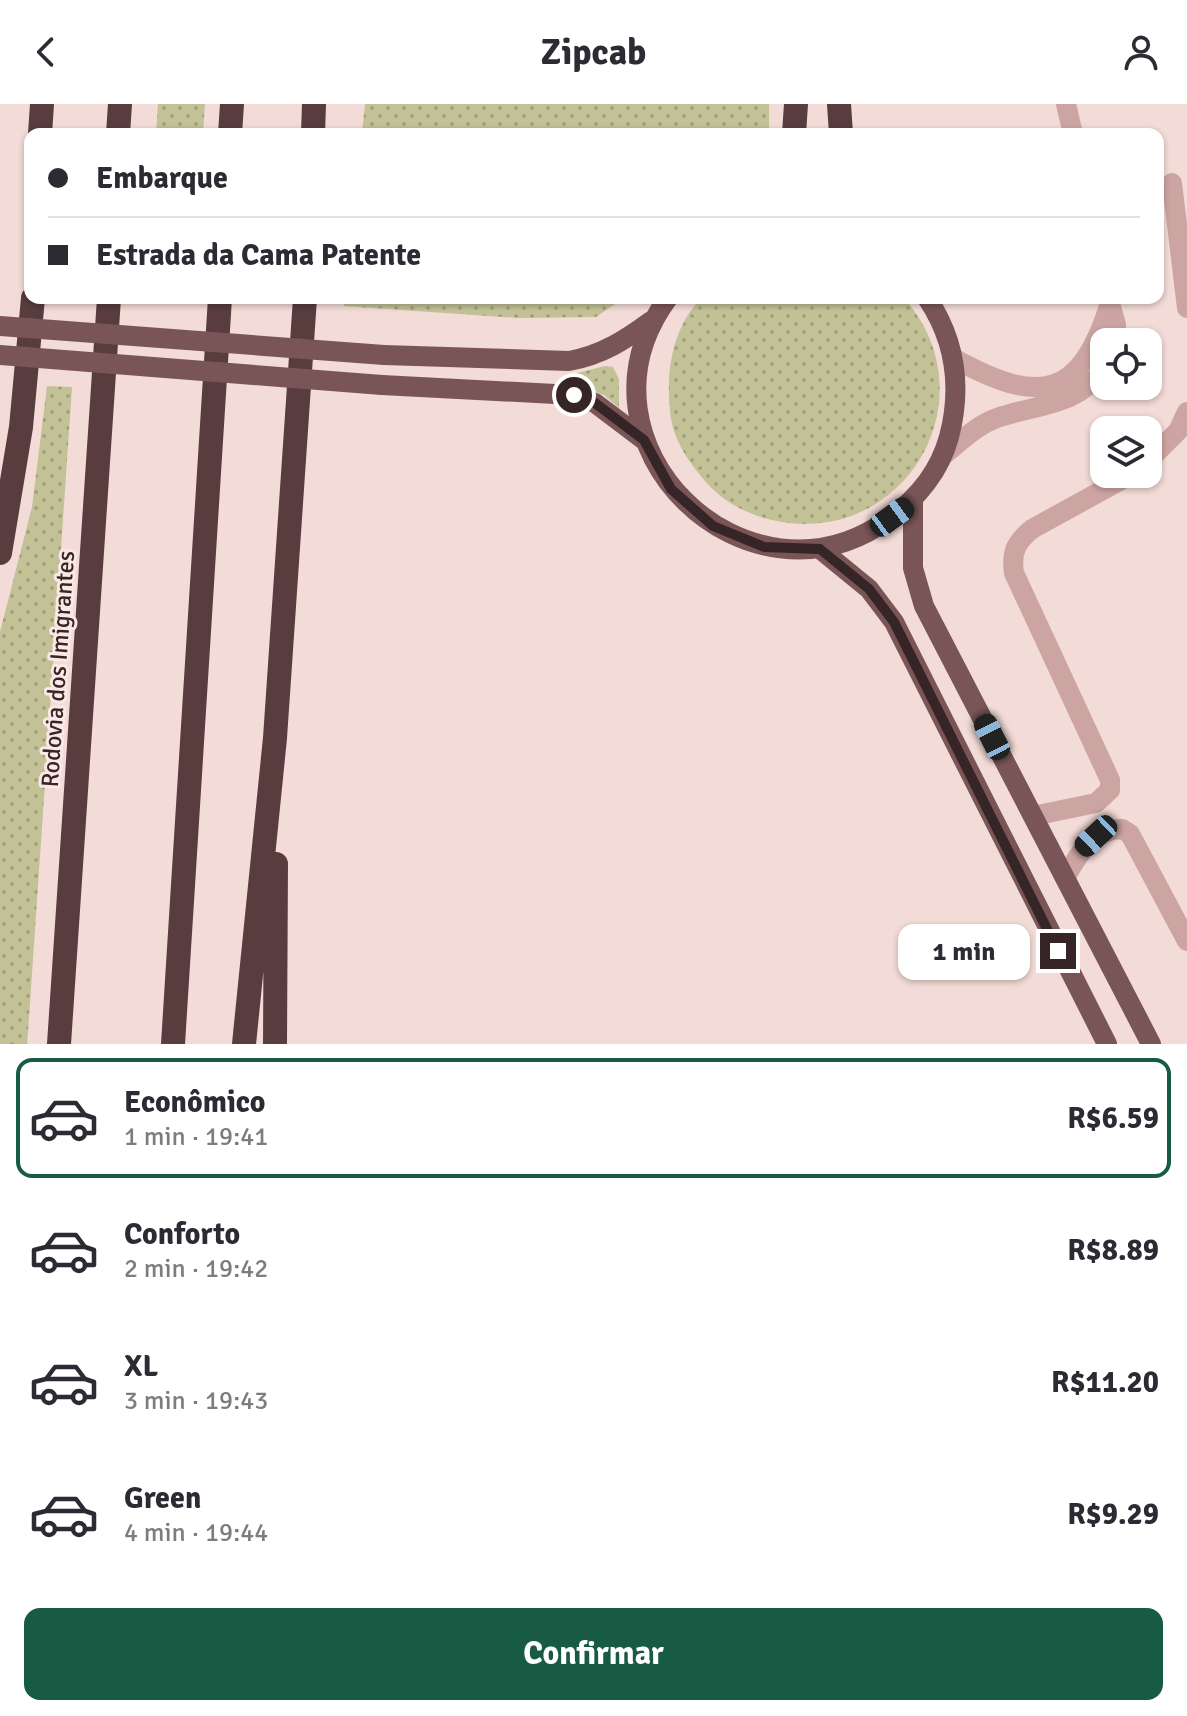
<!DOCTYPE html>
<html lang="pt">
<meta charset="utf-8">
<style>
body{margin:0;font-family:Signika,sans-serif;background:#f2f2f3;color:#2b2b33;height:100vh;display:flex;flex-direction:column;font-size:30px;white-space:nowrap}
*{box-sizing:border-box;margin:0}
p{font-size:26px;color:#7c7c81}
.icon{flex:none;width:44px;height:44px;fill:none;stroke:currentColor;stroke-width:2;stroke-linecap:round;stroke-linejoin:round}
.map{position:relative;height:940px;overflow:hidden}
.details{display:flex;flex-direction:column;background:#fff;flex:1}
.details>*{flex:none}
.guide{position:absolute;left:24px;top:24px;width:1140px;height:176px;border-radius:16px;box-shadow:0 2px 6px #0004;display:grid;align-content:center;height:176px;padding:0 24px;background:#fff}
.buttons{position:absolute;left:1090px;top:224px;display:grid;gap:16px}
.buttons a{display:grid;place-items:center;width:72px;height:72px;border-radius:16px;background:#fff;box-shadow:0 2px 6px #0004;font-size:40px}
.end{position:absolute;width:36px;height:36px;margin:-18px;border:10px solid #362527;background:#fff;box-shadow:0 0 0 4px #fff}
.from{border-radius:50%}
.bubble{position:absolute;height:56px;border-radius:16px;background:#fff;box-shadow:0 2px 6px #0004;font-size:26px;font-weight:800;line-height:56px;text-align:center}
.car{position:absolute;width:24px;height:48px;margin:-24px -12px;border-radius:10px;box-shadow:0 0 6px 2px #0007;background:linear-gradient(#222 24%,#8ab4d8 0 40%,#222 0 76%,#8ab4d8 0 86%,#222 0)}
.guide b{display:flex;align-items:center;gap:28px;height:76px;font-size:30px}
.guide b+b{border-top:2px solid #e1e1e2}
.guide i{width:20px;height:20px;background:#2b2b33}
ul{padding:14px 0 0;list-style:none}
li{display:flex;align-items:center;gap:24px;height:120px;margin:0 16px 12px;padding:0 8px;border:4px solid transparent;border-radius:16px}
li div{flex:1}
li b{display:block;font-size:30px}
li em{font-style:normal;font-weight:800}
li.on{border-color:#175b45}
li>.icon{width:72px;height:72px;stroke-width:1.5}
.primary-button{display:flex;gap:16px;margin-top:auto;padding:16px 24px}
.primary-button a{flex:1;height:92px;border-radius:16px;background:#175b45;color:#fff;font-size:32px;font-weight:800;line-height:92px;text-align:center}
header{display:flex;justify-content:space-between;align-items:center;height:104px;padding:0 24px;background:#fff;font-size:36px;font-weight:800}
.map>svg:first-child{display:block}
.grass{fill:url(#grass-dots)}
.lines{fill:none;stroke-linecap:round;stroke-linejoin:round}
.minor{stroke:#cca5a2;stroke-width:20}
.major{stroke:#7a5557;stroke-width:20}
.highway{stroke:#583c3e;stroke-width:24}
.major-bridge{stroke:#7a5557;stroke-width:20}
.route{stroke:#362527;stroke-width:10}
.labels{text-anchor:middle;stroke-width:6;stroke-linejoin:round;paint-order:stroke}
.street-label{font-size:24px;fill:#362527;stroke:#fbe7e4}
</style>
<header><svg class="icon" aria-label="back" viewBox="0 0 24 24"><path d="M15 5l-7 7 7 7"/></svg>Zipcab<svg class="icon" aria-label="person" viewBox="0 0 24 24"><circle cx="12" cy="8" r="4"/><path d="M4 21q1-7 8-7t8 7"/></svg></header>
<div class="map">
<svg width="1187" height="940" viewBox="0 0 1187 940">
<defs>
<pattern id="grass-dots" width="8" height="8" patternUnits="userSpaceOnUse" patternTransform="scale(2)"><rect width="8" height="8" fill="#c3c196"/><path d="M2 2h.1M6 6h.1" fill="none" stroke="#9f9d7a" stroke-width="1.8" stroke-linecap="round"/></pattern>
</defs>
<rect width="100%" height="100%" fill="#f3dbd7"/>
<!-- grass -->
<path class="grass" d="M158,0H205L203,30H156Z
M365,0H769V30H362Z
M344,194H624L596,213L519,214L344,202Z
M701,194H904C993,295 903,446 772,416C746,410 722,397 705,377C688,357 672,334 670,307C666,267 672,225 701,194Z
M605,262L613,263L619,275V304L604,291L561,278V273Z
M47,282L72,283L28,928L27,940H0V528L32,403Z"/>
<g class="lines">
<!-- minor -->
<path class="minor" d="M1066,0L1073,30
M1172,79L1187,204
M1110,199L1116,221V238
M955,255C1039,301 1080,296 1110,199
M945,350C961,337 977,321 997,314C1037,300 1076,303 1104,265
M1148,357L1178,327L1187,308
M1033,712L1096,699L1110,686V676L1014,469C1011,448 1016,438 1032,425L1132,370
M1065,774C1078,751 1092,725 1122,725L1130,730L1187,837"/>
<!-- major -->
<path class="major" d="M668,194C561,339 748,519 890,414C918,394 940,366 949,333C962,283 956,237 927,194
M384,251L569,257C602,251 625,236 651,217
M382,281L574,291L595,299L644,336
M913,397V464L924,502L1151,940
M820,445L869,485L894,518L1107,940"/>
<!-- highway -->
<path class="highway" d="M839,0L841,30
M40,30L42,0
M118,30L120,0
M230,30L232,0
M313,30L314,0
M794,30L796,0
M0,449L21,323L33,194
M59,940L109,194
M173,940L220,194
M244,940L275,634L305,194
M275,940L276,760"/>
<!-- major-bridge -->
<path class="major-bridge" d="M0,222L384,251
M0,251L382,281"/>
</g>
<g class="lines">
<!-- route -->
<path class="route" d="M574,291L595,299L644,336L671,385L713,422L764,443L820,445L869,485L894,518L1058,847"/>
</g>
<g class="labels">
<!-- street labels -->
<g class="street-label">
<text transform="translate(58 565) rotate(-86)" y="8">Rodovia dos Imigrantes</text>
</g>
</g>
</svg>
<div class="buttons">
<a><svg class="icon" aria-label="locate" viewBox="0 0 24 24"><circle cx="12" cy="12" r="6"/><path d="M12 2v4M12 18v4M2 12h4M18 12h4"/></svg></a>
<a><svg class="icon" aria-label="layers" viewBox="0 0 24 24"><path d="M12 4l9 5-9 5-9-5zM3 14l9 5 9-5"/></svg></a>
</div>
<i class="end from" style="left:574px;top:291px"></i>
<i class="end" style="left:1058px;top:847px"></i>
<div class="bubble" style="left:898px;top:820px;width:132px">1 min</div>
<i class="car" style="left:892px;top:413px;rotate:54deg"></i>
<i class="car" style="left:992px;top:633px;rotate:333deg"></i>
<i class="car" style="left:1096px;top:732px;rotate:227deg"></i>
<div class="guide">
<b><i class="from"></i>Embarque</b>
<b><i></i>Estrada da Cama Patente</b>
</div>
</div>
<section class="details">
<ul>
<li class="on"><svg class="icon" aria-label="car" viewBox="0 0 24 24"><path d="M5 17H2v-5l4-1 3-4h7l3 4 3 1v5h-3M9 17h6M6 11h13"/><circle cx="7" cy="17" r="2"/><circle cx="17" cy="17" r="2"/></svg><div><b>Econômico</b><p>1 min · 19:41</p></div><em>R$6.59</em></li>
<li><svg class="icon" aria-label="car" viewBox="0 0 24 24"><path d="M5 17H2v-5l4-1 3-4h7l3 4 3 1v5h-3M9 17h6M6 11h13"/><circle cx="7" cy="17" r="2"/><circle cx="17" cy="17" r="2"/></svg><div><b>Conforto</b><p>2 min · 19:42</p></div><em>R$8.89</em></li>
<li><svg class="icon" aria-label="car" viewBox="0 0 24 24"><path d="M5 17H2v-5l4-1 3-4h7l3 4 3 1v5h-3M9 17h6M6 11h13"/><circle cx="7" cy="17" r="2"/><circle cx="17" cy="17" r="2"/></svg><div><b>XL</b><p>3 min · 19:43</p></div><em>R$11.20</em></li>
<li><svg class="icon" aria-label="car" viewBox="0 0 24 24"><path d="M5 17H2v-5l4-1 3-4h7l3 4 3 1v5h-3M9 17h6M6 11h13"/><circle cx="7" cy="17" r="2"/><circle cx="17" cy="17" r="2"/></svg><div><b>Green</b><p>4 min · 19:44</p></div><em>R$9.29</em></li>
</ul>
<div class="primary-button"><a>Confirmar</a></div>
</section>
